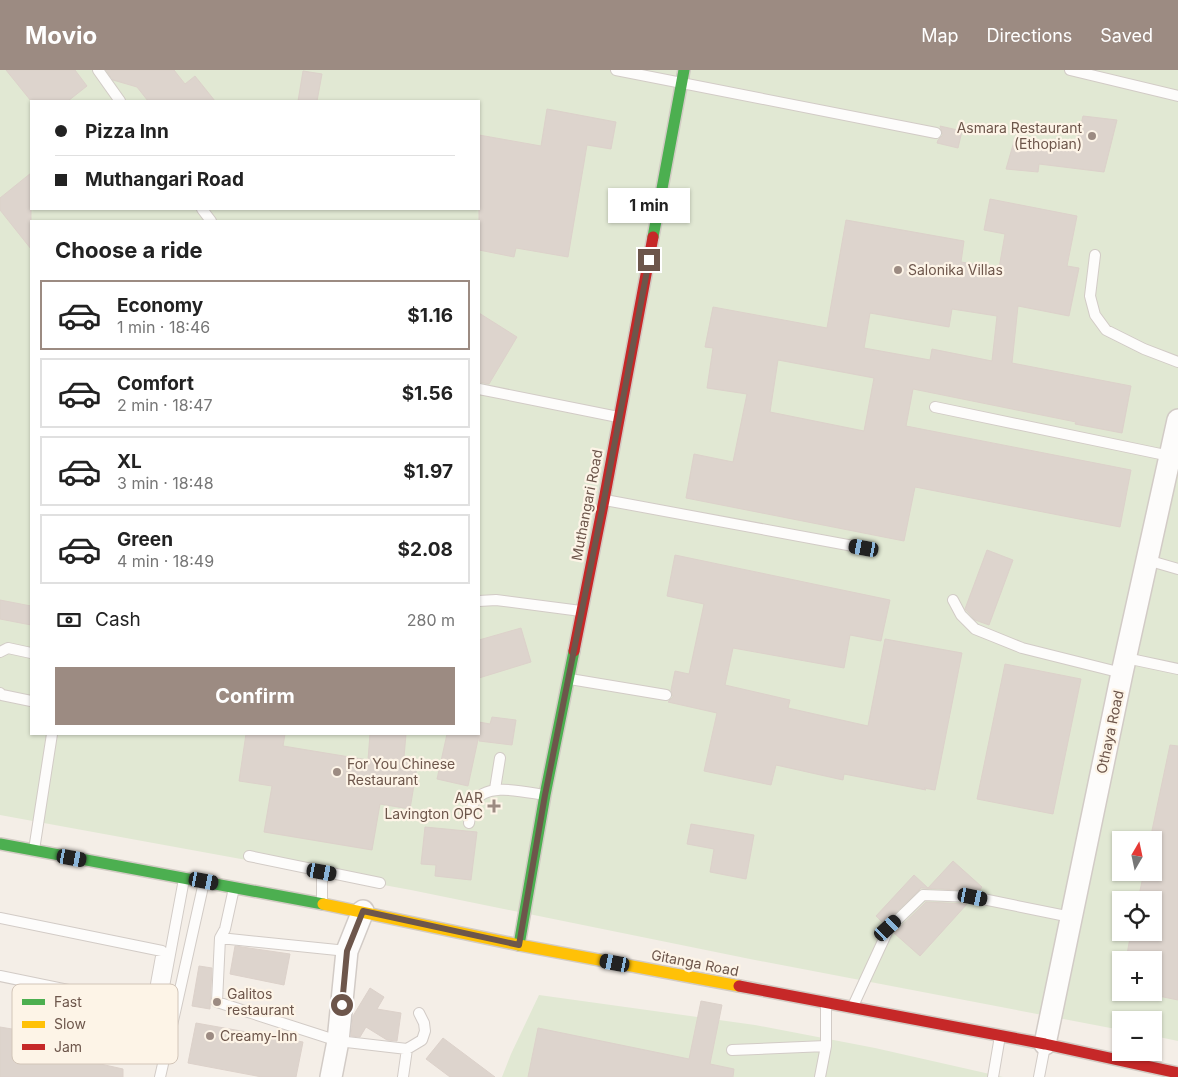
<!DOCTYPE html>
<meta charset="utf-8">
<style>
body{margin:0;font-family:Inter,sans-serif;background:#f2f2f2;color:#222;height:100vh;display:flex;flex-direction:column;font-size:19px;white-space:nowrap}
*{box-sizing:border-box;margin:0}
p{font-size:16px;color:#767676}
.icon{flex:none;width:28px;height:28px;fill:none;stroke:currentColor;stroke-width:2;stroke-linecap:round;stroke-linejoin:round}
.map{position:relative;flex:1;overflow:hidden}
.sheet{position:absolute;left:30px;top:150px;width:450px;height:515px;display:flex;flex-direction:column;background:#fff;border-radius:0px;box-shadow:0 1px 4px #0004}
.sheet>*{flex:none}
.guide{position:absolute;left:30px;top:30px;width:450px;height:110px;border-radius:0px;box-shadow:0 1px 4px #0004;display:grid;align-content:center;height:110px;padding:0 25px;background:#fff}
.needle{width:32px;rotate:9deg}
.tools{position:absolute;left:1112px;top:761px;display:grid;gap:10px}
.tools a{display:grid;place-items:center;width:50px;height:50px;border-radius:0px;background:#fff;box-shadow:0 1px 4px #0004;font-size:25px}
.end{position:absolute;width:22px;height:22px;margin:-11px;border:6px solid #6d564b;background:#fff;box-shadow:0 0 0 2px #fff}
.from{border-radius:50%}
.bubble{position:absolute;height:35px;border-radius:0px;background:#fff;box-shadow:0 1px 4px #0004;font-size:16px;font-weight:700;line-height:35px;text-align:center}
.car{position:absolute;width:15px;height:30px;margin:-15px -8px;border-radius:6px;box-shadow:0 0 4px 1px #0007;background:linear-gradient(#222 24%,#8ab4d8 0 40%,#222 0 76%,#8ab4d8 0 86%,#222 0)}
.guide b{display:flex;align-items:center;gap:18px;height:48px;font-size:19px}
.guide b+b{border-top:1px solid #e0e0e0}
.guide i{width:12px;height:12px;background:#222}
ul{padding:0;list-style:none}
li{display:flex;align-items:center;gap:15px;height:70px;margin:0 10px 8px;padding:0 15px;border:2px solid #e0e0e0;border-radius:0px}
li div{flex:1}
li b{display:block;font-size:19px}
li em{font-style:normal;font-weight:700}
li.selected{border-color:#9c8b82}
li>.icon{width:45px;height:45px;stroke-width:1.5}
h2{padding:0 25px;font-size:22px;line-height:60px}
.pay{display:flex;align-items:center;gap:12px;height:55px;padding:0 25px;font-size:19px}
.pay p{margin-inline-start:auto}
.primary-button{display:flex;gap:10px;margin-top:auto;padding:10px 25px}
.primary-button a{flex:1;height:58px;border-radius:0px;background:#9c8b82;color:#fff;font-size:20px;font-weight:700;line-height:58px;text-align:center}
header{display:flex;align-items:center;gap:30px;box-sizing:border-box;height:70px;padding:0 25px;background:#9c8b82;color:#fff}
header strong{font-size:24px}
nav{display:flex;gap:28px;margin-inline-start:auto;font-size:18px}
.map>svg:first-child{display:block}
.green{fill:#e1e8d3;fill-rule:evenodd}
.building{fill:#ddd4cd;stroke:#dcd1ca;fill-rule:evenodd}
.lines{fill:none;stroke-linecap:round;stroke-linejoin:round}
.lane-casing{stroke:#d2cbc6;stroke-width:12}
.street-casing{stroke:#d2cbc6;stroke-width:24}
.fast-casing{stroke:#d2cbc4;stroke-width:14}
.slow-casing{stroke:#d2cbc4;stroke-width:14}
.jam-casing{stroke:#d2cbc4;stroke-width:14}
.lane{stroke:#fdfcfb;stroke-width:10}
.street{stroke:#fdfcfb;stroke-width:21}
.fast{stroke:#4caf50;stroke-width:11}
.slow{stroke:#ffc107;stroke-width:11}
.jam{stroke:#c62828;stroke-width:11}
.route{stroke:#6d564b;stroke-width:6}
.poi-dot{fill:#9c8b82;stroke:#fdf4e7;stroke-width:2}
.labels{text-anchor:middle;stroke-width:4.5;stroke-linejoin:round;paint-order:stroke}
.poi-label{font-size:14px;fill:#6d564b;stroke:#fdf4e7;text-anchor:start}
.street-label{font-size:14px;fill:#6d564b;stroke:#fdf4e7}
.key{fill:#fdf4e7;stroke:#d2c5b8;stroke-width:1}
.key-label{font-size:14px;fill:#6d564b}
</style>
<header>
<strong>Movio</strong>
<nav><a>Map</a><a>Directions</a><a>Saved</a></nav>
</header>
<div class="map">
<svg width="1178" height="1007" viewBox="0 0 1178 1007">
<rect width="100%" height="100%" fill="#f4eee7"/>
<!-- green -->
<path class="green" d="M0,0H1178V971L1154,966V950H1121V960L750,889L411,820L0,745ZM31,31H479V139H31ZM31,151H479V664H31ZM1121,770H1154V802H1121ZM1121,830H1154V862H1121ZM1121,890H1154V922H1121Z
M539,925L755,955L875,978L1003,1007H502L511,984Z"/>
<!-- building -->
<path class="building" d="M6,0H75L87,16L68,31H31Z
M106,0H174L185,14L195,6L215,31H148L137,17L113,10Z
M303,1L322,4L317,31H298Z
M547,39L616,52L611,79L587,75L568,187L516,178L514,187L479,180V65L541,76Z
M1083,46L1117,50L1104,102L1039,94L1038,102L1006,99L1015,68L1075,79Z
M940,56L962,61L958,78L937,73L938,70L943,65Z
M31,103V179L0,140V128Z
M990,129L1077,146L1067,196L1079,198L1069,246L1018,236L1012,293L1131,316L1122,363L1075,354L1076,352L913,319L906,356L1131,400L1120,457L915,417L904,471L686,428L694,384L733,392L747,324L707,318L713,278L705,277L713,237L827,258L846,150L964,171L961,192L999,198L1005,164L984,160ZM952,239L997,246L992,291L932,279L930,290L864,278L870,243L949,257ZM778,290L874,308L864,361L770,342Z
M479,243L517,267L489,314L479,312Z
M987,480L1013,490L989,555L975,550L965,539Z
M675,485L890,530L881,571L850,565L844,598L733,578L725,615L790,630L788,638L868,656L885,569L962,583L935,720L924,718L926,720L844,704L843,710L776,695L771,715L704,701L717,643L668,632L673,627L671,620L675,601L689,604L704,534L667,526Z
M0,530L31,536V555L0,549Z
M521,558L531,592L479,608V570Z
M1005,594L1081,609L1053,744L977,729Z
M492,647L516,650L512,675L479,671V665L468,716L437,709L447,664H479V652L490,654Z
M246,664H285L283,676L368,690L370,664H406L404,687L418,691L410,739L380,734L372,780L264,762L272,716L239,711Z
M1170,675L1178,676V930L1139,922H1154V890H1126L1131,862H1154V830H1138L1144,802H1154V770H1150Z
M691,754L754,765L746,809L710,802L714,779L687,774Z
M425,757L477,762L471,810L435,806L436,795L421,794Z
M953,791L982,817L979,821L921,818L884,854L876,846L914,805L928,818Z
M926,832L967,834L920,886L894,863Z
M235,876L290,884L284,915L230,904Z
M199,896L212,898L210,939L192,936Z
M370,918L384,927L377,939L401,943L397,971L387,970L366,957L360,967L351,966L353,946Z
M701,931L722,935L710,994L734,999L733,1007H528L538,958L689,989Z
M196,953L303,972L296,1007H262L188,993Z
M0,957L24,961L23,966L57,972L55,984L123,999V1007H0Z
M443,968L495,1007H450L426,989Z"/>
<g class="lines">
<defs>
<path id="lane" d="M98,0L120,31
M616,0L936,63
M1070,0L1178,26
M202,139L211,151
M1095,185L1090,226L1095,245L1106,260L1144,279L1178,292
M479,319L618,347
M935,337L1170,386
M605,430L864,478
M1147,490L1178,499
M953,530L961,545L975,559L1022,578L1122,603
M479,531L496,530L581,541
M0,582L8,578L31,583
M1126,588L1178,599
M570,609L666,625
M0,623L2,625L31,631
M495,719L500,688
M469,753C470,747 471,739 473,734C485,711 524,722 544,725
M34,780L52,664
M249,786L380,813
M322,802V833
M234,818L225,859L220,868L347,881
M0,848L162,881L152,936
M220,868L217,932L338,971L407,979L422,970L425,961L424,953L419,943
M0,906L175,942L204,812
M853,936L889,858L923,825L973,827L1071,847
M160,938L184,809
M732,980L826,976
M160,1007L175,942
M403,1007L407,979
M820,1007L826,976V933
M993,1007L1000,966
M1039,1007L1045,976"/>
<path id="street" d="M1045,974L1122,603L1178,350
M331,1007L338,971L347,881L363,841"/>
<path id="fast" d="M653,167L684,0
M0,774L323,834
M519,875L545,725L574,581"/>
<path id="slow" d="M323,834L519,875L739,916"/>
<path id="jam" d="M574,581L604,430L653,167
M739,916L1045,974L1178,1003"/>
</defs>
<!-- lane casing -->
<use href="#lane" class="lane-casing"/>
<!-- street casing -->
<use href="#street" class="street-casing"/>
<!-- fast casing -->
<use href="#fast" class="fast-casing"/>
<!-- slow casing -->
<use href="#slow" class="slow-casing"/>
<!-- jam casing -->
<use href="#jam" class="jam-casing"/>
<!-- lane -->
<use href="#lane" class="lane"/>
<!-- street -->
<use href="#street" class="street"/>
<!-- fast -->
<use href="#fast" class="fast"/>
<!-- slow -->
<use href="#slow" class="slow"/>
<!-- jam -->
<use href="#jam" class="jam"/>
</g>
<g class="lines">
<!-- route -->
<path class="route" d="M342,935L347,881L363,841L519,875L545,725L604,430L649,190"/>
</g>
<!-- markers -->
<g class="poi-dot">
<circle cx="1092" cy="66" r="5"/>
<circle cx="898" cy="200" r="5"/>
<circle cx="337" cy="702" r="5"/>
<path d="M491.5 728.5h5v5h5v5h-5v5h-5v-5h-5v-5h5z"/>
<circle cx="217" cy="932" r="5"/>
<circle cx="210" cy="966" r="5"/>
</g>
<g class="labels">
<!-- poi labels -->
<g class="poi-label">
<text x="1082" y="63" text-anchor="end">Asmara Restaurant<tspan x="1082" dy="16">(Ethopian)</tspan></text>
<text x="908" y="205">Salonika Villas</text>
<text x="347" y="699">For You Chinese<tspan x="347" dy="16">Restaurant</tspan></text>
<text x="483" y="733" text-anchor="end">AAR<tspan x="483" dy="16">Lavington OPC</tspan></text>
<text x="227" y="929">Galitos<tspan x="227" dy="16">restaurant</tspan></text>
<text x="220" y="971">Creamy-Inn</text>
</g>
<!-- street labels -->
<g class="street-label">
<text transform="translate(587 435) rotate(-79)" y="5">Muthangari Road</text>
<text transform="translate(1110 662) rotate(-78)" y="5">Othaya Road</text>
<text transform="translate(695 893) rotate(11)" y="5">Gitanga Road</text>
</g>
</g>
<!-- legend -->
<rect x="12" y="914" width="166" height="80" rx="8" class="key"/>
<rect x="22" y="929" width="23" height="6" fill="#4caf50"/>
<rect x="22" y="951" width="23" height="7" fill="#ffc107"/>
<rect x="22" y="974" width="23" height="6" fill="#c62828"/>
<g class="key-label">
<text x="54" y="937">Fast</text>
<text x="54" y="959">Slow</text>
<text x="54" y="982">Jam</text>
</g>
</svg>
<div class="tools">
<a><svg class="needle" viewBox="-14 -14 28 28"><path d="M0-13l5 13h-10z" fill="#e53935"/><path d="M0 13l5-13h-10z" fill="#767676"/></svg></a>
<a><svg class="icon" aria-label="locate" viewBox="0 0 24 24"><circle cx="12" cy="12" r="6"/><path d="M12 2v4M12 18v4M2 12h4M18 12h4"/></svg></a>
<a>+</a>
<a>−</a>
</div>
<i class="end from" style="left:342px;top:935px"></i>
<i class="end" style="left:649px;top:190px"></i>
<div class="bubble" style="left:608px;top:118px;width:82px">1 min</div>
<i class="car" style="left:864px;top:478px;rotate:280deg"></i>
<i class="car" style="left:72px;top:788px;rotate:100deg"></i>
<i class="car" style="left:322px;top:802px;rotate:100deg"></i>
<i class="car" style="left:204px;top:811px;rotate:101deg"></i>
<i class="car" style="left:973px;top:827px;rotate:102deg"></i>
<i class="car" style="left:888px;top:858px;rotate:47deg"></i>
<i class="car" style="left:615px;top:893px;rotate:281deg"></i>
<div class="guide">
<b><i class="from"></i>Pizza Inn</b>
<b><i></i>Muthangari Road</b>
</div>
<section class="sheet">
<h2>Choose a ride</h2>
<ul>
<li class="selected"><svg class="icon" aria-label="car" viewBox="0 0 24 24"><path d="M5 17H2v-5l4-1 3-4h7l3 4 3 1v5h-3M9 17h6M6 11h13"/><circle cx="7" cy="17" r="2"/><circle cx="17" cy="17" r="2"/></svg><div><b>Economy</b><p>1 min · 18:46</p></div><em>$1.16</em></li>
<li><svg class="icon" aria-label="car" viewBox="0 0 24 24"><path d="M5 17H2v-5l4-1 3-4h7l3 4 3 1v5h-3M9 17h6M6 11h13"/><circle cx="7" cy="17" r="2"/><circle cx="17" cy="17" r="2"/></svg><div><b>Comfort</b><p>2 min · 18:47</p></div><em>$1.56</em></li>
<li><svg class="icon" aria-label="car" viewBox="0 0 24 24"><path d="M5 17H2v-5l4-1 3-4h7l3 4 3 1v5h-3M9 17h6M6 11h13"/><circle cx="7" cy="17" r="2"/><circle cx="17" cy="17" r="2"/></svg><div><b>XL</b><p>3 min · 18:48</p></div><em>$1.97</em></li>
<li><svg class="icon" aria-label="car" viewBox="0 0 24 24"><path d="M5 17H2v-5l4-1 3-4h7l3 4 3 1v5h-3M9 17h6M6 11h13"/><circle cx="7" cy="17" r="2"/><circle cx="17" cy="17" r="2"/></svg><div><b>Green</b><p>4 min · 18:49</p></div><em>$2.08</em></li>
</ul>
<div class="pay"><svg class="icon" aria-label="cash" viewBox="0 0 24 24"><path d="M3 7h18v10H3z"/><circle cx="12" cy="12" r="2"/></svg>Cash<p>280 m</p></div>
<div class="primary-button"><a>Confirm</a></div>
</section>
</div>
